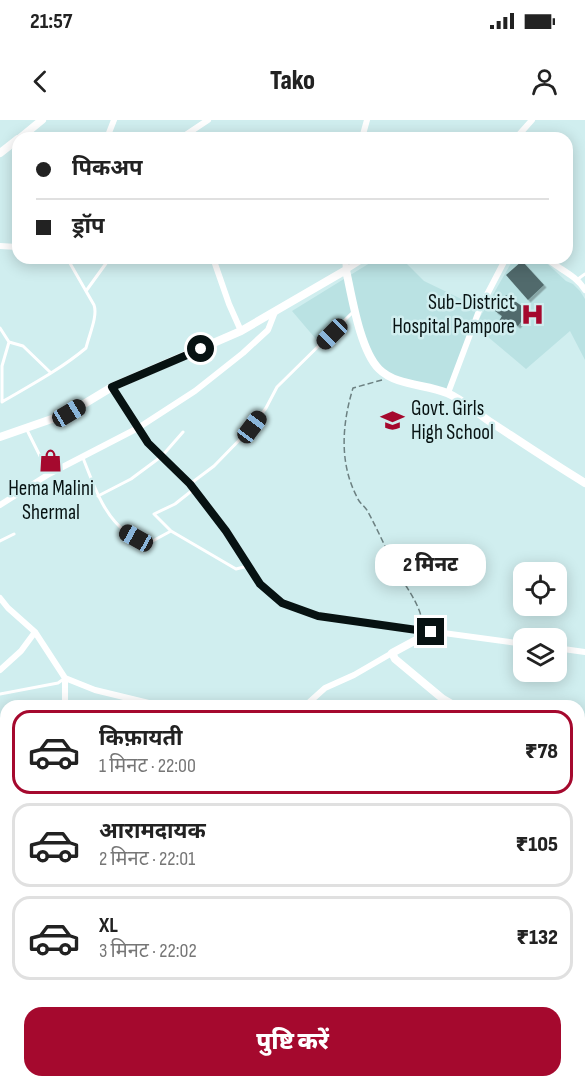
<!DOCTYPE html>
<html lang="hi">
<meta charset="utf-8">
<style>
body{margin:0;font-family:"Sofia Sans Condensed","Noto Sans Devanagari",sans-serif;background:#f6f6f6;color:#222;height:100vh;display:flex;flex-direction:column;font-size:22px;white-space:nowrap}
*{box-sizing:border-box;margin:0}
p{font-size:20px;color:#767676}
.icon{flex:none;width:33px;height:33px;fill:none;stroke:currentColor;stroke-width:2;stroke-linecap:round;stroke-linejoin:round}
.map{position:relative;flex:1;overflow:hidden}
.drawer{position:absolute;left:0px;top:580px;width:585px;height:388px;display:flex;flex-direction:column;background:#fff;border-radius:18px 18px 0 0;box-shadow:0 3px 15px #0003}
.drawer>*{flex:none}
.top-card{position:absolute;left:12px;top:12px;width:561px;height:132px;border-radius:18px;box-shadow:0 3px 15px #0003;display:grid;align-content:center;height:132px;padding:0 24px;background:#fff}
.tools{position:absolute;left:513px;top:442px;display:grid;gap:12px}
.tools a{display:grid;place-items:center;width:54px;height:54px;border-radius:12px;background:#fff;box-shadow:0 3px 15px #0003;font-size:30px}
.end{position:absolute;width:27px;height:27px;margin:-14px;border:8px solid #071212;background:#fff;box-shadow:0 0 0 3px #fff}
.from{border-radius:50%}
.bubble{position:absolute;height:42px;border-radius:18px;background:#fff;box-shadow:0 3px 15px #0003;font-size:20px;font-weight:800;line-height:42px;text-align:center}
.car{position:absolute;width:18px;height:36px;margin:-18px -9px;border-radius:8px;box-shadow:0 0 4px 2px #0007;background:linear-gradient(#222 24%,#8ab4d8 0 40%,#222 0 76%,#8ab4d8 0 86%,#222 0)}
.top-card b{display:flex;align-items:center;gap:21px;height:57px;font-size:22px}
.top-card b+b{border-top:2px solid #e0e0e0}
.top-card i{width:15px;height:15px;background:#222}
ul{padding:10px 0 0;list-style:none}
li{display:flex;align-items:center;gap:18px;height:84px;margin:0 12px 9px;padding:0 12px;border:3px solid #e0e0e0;border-radius:18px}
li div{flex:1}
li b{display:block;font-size:22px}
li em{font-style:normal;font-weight:800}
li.current{border-color:#a5092e}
li>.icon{width:54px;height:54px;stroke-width:1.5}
.button{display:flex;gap:12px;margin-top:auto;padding:12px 24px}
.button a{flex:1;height:69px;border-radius:18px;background:#a5092e;color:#fff;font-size:24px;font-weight:800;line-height:69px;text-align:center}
.status{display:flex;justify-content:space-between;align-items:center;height:42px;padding:0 30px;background:#fff;direction:ltr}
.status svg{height:16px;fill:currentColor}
header{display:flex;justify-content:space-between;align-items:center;height:78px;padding:0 24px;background:#fff;font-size:27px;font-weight:800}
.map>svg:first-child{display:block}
.built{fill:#bae2e3}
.building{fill:#516b6c;filter:url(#shadow)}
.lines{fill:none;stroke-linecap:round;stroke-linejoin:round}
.path{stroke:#6c8081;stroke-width:1.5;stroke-dasharray:6 3;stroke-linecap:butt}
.service{stroke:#fff;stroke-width:3}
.minor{stroke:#fff;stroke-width:6}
.tertiary{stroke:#fff;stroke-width:8}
.secondary{stroke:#fff;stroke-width:9}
.route{stroke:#071212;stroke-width:8}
.labels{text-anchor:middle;stroke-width:5;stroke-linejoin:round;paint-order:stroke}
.poi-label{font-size:21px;fill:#071212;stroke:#d0eeef;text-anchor:end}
</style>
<div class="status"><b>21:57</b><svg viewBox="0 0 49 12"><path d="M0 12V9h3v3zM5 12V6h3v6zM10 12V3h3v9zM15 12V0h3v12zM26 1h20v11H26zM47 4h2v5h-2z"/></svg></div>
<header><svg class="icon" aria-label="back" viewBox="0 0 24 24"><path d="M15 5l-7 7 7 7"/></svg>Tako<svg class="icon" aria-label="person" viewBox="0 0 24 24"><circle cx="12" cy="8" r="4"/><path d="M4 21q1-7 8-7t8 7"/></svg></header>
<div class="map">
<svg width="585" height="968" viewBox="0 0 585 968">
<defs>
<filter id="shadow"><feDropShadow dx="2.5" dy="2.5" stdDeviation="0" flood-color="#0004"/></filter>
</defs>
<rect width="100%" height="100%" fill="#d0eeef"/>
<!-- built -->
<path class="built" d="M378,138H401L424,161L480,188L448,273L410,262L378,248L355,191L321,225L292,191Z
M514,138H541L566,161L573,164L580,171L585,179V240L570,211L526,249L475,206Z"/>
<!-- building -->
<path class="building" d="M522,141L544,165L528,180L506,155Z
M506,175L529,191L518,206L511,201L507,207L499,201L502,196L495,191Z
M0,831L6,841V849L0,852Z"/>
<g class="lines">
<!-- path -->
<path class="path" d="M382,260L353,268C342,304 339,343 357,377C359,383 365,386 368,392C379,412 388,434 399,454C409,472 419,483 423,504"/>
<!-- service -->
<path class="service" d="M578,159L585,154
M86,171L107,142L105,138
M0,208L9,222
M51,253L23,226L9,222L2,246V282C31,265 61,249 86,228C89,215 98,196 94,185L67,138
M27,310L49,354
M83,338C93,363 103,395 126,412C132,417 140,420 147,424L171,411
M190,364L214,346L252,307L266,288L277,267L353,192
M194,369L175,384L154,394L171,411L236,449L248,446
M98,376L131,359L162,336L183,312
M0,421L14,414
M0,574L58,563L65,558
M0,650L6,648
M0,735L6,739
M0,919L6,924
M491,963L494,968"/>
<!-- minor -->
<path class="minor" d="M107,18L114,0
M181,18L208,0
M362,18L367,0
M516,18L532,0
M0,126L18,127
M213,138L229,184L241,211
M345,138L346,150L365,138
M546,138C560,150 576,155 585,170
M112,267L148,323L190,364L227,411L260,463L282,483L318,496L524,524
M448,273L480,188L506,138
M0,385L49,354L138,308L195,271L243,233L268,210L275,192
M0,478L8,488L35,512L65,558V586
M556,528L585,532
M0,550L21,531L35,512
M65,558L95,570L161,586
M305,586L325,568L354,555L392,533
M260,963L267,968
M581,968L585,966"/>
<!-- tertiary -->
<path class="tertiary" d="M20,18L42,0
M0,33L18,19
M0,317L69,293L112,267L241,211L346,150C352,177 360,230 379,249C396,266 426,264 447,273C462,279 476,292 489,301C521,322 552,343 585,363
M431,512L392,533L395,539L443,579L455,586"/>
<!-- secondary -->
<path class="secondary" d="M579,620L585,616
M0,880L6,881"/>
</g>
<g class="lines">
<!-- route -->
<path class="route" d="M201,229L112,267L148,323L190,364L226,411L260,464L282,483L318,496L431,512"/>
</g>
<!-- icons -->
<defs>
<symbol id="hospital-bare" viewBox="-9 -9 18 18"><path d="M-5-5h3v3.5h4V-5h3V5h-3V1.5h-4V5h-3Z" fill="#a5092e" stroke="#d0eeef" stroke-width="2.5" paint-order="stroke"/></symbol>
<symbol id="school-bare" viewBox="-9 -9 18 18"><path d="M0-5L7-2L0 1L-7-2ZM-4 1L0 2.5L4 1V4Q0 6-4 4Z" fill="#a5092e" stroke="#d0eeef" stroke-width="2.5" paint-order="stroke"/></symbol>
<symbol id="shop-bare" viewBox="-9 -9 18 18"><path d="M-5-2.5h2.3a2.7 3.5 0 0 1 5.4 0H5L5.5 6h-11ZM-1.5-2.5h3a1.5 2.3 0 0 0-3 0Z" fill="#a5092e" stroke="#d0eeef" stroke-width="2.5" paint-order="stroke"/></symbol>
</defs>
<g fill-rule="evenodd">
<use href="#hospital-bare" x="516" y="178" width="33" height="33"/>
<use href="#school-bare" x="376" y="284" width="33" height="33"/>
<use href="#shop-bare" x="34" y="324" width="33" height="33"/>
</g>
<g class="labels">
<!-- poi labels -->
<g class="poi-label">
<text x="515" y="189">Sub-District<tspan x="515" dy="24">Hospital Pampore</tspan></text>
<text x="411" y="295" text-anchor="start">Govt. Girls<tspan x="411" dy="24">High School</tspan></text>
<text x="51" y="375" text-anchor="middle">Hema Malini<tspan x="51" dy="24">Shermal</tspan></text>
</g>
</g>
</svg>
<div class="tools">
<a><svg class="icon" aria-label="locate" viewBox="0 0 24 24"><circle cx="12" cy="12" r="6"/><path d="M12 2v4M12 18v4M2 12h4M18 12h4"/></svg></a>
<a><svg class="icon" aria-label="layers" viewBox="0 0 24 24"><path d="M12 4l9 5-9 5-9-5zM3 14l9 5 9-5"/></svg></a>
</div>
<i class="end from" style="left:201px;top:229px"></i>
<i class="end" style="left:431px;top:512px"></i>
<div class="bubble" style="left:375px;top:424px;width:111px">2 मिनट</div>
<i class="car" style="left:332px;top:214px;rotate:225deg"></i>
<i class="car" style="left:69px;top:293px;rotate:59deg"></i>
<i class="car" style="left:252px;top:307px;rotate:37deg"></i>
<i class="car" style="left:136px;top:418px;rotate:299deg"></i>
<div class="top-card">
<b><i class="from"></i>पिकअप</b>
<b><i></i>ड्रॉप</b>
</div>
<section class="drawer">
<ul>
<li class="current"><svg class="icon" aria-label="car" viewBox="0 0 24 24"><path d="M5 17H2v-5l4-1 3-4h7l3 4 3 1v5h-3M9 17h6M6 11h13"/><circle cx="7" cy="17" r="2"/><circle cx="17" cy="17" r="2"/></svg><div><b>किफ़ायती</b><p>1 मिनट · 22:00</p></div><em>₹78</em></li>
<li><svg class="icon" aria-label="car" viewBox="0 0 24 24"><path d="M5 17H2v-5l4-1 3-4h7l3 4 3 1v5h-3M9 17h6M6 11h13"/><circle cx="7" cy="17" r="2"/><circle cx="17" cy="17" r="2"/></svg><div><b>आरामदायक</b><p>2 मिनट · 22:01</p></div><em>₹105</em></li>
<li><svg class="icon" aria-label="car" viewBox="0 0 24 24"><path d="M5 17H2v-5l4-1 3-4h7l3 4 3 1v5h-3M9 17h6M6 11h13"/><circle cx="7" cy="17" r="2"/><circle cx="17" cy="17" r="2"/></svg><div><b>XL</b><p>3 मिनट · 22:02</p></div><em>₹132</em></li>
</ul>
<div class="button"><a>पुष्टि करें</a></div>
</section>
</div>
